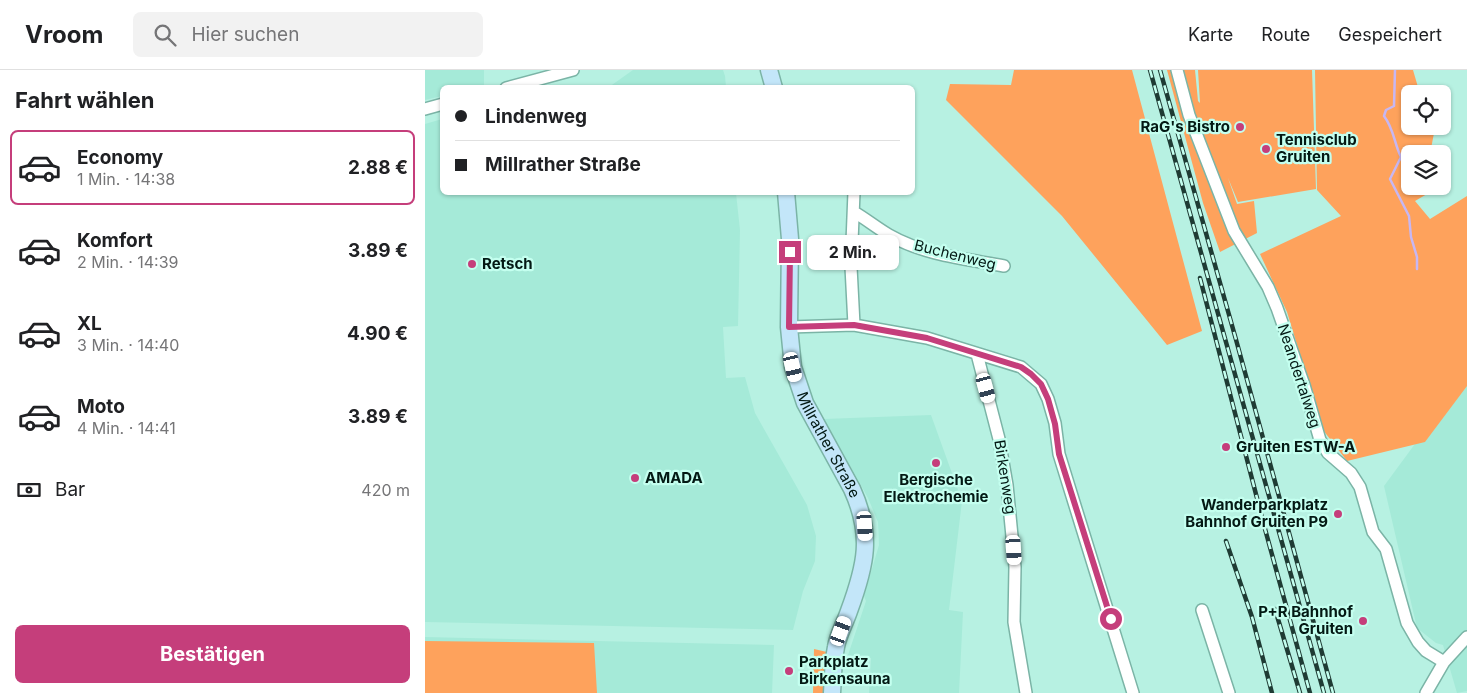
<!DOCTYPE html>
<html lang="de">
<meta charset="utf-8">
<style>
body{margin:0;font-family:Inter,sans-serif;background:#f2f2f2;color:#202124;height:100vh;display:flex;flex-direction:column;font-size:19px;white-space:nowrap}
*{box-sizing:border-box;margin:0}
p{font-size:16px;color:#757577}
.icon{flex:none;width:28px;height:28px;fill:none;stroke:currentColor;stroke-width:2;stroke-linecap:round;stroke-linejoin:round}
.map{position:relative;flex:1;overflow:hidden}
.details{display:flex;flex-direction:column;background:#fff;width:425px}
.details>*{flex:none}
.top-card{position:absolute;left:15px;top:15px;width:475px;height:110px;border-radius:8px;box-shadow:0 1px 4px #0004;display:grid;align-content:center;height:110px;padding:0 15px;background:#fff}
.tools{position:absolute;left:976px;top:15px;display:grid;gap:10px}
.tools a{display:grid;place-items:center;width:50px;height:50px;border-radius:8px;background:#fff;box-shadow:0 1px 4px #0004;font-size:25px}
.end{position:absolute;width:22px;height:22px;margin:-11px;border:6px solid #c53e7b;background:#fff;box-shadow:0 0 0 2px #fff}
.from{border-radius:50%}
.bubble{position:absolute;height:35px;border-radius:8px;background:#fff;box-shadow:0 1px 4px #0004;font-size:16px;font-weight:700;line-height:35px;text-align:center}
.car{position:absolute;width:15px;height:30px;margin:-15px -8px;border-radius:6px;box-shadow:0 0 4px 1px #0007;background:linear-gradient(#fff 24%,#345 0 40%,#fff 0 76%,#345 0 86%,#fff 0)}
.top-card b{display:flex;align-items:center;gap:18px;height:48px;font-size:19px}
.top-card b+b{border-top:1px solid #e0e0e0}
.top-card i{width:12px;height:12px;background:#202124}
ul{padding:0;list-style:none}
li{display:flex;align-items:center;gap:15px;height:75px;margin:0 10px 8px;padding:0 5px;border:2px solid transparent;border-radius:8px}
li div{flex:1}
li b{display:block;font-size:19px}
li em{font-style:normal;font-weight:700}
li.selected{border-color:#c53e7b}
li>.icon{width:45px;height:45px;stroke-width:1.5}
h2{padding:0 15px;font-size:22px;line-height:60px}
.pay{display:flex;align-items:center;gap:12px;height:55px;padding:0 15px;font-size:19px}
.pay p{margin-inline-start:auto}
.cta{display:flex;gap:10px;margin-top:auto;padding:10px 15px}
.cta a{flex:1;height:58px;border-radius:8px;background:#c53e7b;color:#fff;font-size:20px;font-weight:700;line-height:58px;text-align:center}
header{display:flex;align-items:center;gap:30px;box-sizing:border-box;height:70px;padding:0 25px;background:#fff;border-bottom:1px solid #e0e0e0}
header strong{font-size:24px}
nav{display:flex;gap:28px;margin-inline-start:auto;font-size:18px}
.search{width:350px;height:45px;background:#f2f2f2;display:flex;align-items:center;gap:12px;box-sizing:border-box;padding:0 18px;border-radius:8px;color:#757577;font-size:19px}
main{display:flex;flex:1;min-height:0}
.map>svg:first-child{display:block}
.built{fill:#a5ead8}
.green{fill:#fea25c}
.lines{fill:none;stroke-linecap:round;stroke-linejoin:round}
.stream{stroke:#c7b7f3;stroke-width:2.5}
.minor-casing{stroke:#7bb4a6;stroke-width:14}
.secondary-casing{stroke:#7bb4a6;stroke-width:19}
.minor{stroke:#fff;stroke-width:11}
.secondary{stroke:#c3e6f9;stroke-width:16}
.rail-casing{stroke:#1f3b34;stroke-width:4.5}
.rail{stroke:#c4ffef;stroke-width:2.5;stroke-dasharray:8;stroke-linecap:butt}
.route{stroke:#c53e7b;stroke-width:6}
.poi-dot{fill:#c53e7b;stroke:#c4ffef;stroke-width:2}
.labels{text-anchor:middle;stroke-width:4.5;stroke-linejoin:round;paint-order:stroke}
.poi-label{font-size:15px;font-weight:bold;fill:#031914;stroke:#c4ffef;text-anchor:start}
.street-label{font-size:15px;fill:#031914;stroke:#c4ffef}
</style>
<header>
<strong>Vroom</strong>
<div class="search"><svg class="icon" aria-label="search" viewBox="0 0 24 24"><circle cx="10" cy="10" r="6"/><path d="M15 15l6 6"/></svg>Hier suchen</div>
<nav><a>Karte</a><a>Route</a><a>Gespeichert</a></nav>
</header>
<main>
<section class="details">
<h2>Fahrt wählen</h2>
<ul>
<li class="selected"><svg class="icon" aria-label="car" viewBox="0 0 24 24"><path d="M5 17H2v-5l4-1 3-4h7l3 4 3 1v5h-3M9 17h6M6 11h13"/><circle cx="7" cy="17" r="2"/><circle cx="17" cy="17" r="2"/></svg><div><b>Economy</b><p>1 Min. · 14:38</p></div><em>2.88 €</em></li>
<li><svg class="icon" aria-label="car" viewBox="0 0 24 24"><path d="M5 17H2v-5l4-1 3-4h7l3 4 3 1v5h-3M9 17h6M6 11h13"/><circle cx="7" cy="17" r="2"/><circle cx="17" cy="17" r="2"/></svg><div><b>Komfort</b><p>2 Min. · 14:39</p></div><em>3.89 €</em></li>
<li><svg class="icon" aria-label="car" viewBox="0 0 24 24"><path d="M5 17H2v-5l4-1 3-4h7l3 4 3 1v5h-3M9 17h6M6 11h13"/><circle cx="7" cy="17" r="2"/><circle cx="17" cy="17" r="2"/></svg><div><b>XL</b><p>3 Min. · 14:40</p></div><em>4.90 €</em></li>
<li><svg class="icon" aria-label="car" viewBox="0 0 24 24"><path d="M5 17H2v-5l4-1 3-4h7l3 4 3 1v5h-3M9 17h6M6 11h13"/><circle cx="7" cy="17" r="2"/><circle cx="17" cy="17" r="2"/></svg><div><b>Moto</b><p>4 Min. · 14:41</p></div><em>3.89 €</em></li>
</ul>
<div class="pay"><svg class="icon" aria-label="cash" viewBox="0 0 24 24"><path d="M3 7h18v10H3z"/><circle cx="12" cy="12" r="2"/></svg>Bar<p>420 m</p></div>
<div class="cta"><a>Bestätigen</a></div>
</section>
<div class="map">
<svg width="1042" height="623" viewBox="0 0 1042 623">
<rect width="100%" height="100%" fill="#b7f1e2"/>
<!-- built -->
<path class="built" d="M0,0H59V16L52,18H18L17,26L0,30Z
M208,0H298L300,6L301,17H184Z
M17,49L18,122L311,123L315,160L313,256L298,257L301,308L320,307L330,343L382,435L391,466L390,491L378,521L368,560L0,552V54Z
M1042,300V621L1032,623L1018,575L1011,573L992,558L959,416L1040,306Z
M506,345L537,431L524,540L538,542L534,623H444L446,588L423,585L441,531L439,526L454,475L453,452L443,428L399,349Z
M0,567L349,575L347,623H0Z"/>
<!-- green -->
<path class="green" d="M589,0H707L777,261L742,275L637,146L521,30L525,14L586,15Z
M742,0H770L773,31L775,33L773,0H887L891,119L813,132L803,108L812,134L829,131L832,163L795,182L778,133Z
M890,0H988L995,24H985V56H1006L1009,63L1005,84H985V116H1002V124L990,131L1005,149L1042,126V316L1000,372L922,391L898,360L862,242L835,184L916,146L892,120Z
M0,571L169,573L172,623H0Z
M389,579L402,582L400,623H388Z"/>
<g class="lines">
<!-- stream -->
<path class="stream" d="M970,0L969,36L961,40L959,46C969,59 969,73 976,87L965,109L984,146L986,167L992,187V199"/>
<defs>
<path id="minor" d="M752,0L764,45L809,161L843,217L852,238L879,315L895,370L903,383L926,403L935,417L948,462L961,479L982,553L993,572L1001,581L1019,592
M81,18L148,0
M0,39L18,34
M429,142C441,149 452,158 464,165C499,185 541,189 579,196
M429,255L426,197L429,122
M364,257L429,255L502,268L596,297L616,314L623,329L630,353L634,384L708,623
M552,284L574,369L582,415L590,497L589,552L601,623
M777,540L804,623
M1001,623L1019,592L1042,567"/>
<g id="secondary">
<path d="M344,0L349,18"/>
<path id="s1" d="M361,122L365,169L364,257L368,297L380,333L427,419C448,465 441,495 424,541C420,553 413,565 411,577C408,592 408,608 407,623"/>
</g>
</defs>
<!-- minor casing -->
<use href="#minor" class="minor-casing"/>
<!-- secondary casing -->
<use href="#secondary" class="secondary-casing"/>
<!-- minor -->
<use href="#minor" class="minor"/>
<!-- secondary -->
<use href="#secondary" class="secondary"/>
<defs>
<path id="rail" d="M725,0L899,623
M735,0L810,266L908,623
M775,208L840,459L885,623
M801,471L827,547L847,623
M850,539L875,623"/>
</defs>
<!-- rail casing -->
<use href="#rail" class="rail-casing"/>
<!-- rail -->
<use href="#rail" class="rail"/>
</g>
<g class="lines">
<!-- route -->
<path class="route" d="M365,182L364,257L429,255L502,268L596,297L606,304L616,314L623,329L630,354L634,384L686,549"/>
</g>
<!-- markers -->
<g class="poi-dot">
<circle cx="815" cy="57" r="5"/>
<circle cx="841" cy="79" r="5"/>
<circle cx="47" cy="194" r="5"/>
<circle cx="801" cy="377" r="5"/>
<circle cx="511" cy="393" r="5"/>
<circle cx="210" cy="408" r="5"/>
<circle cx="913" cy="444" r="5"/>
<circle cx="938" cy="551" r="5"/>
<circle cx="364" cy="601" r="5"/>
</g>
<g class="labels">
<!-- poi labels -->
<g class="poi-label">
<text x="805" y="62" text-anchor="end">RaG's Bistro</text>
<text x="851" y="75">Tennisclub<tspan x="851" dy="17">Gruiten</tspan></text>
<text x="57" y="199">Retsch</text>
<text x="811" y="382">Gruiten ESTW-A</text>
<text x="220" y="413">AMADA</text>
<text x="511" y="415" text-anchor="middle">Bergische<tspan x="511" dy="17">Elektrochemie</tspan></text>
<text x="903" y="440" text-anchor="end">Wanderparkplatz<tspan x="903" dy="17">Bahnhof Gruiten P9</tspan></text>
<text x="928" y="547" text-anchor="end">P+R Bahnhof<tspan x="928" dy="17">Gruiten</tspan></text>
<text x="374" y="597">Parkplatz<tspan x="374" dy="17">Birkensauna</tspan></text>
</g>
<!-- street labels -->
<g class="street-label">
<text transform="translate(530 185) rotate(14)" y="5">Buchenweg</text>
<text transform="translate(874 306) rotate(72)" y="5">Neandertalweg</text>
<text dy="5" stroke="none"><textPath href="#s1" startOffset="261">Millrather Straße</textPath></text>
<text transform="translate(580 407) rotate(81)" y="5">Birkenweg</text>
</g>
</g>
</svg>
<div class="tools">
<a><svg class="icon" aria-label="locate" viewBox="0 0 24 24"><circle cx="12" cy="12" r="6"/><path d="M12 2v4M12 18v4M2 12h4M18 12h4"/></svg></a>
<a><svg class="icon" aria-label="layers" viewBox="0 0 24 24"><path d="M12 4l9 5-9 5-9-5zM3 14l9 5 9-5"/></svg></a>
</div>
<i class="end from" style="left:686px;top:549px"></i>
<i class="end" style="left:365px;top:182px"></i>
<div class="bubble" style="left:382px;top:165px;width:92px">2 Min.</div>
<i class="car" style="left:368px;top:297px;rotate:167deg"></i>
<i class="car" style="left:561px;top:318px;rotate:165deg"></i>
<i class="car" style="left:440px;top:456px;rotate:176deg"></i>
<i class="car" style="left:589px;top:480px;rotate:176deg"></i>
<i class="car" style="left:416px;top:561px;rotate:20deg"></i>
<div class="top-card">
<b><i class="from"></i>Lindenweg</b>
<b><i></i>Millrather Straße</b>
</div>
</div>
</main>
